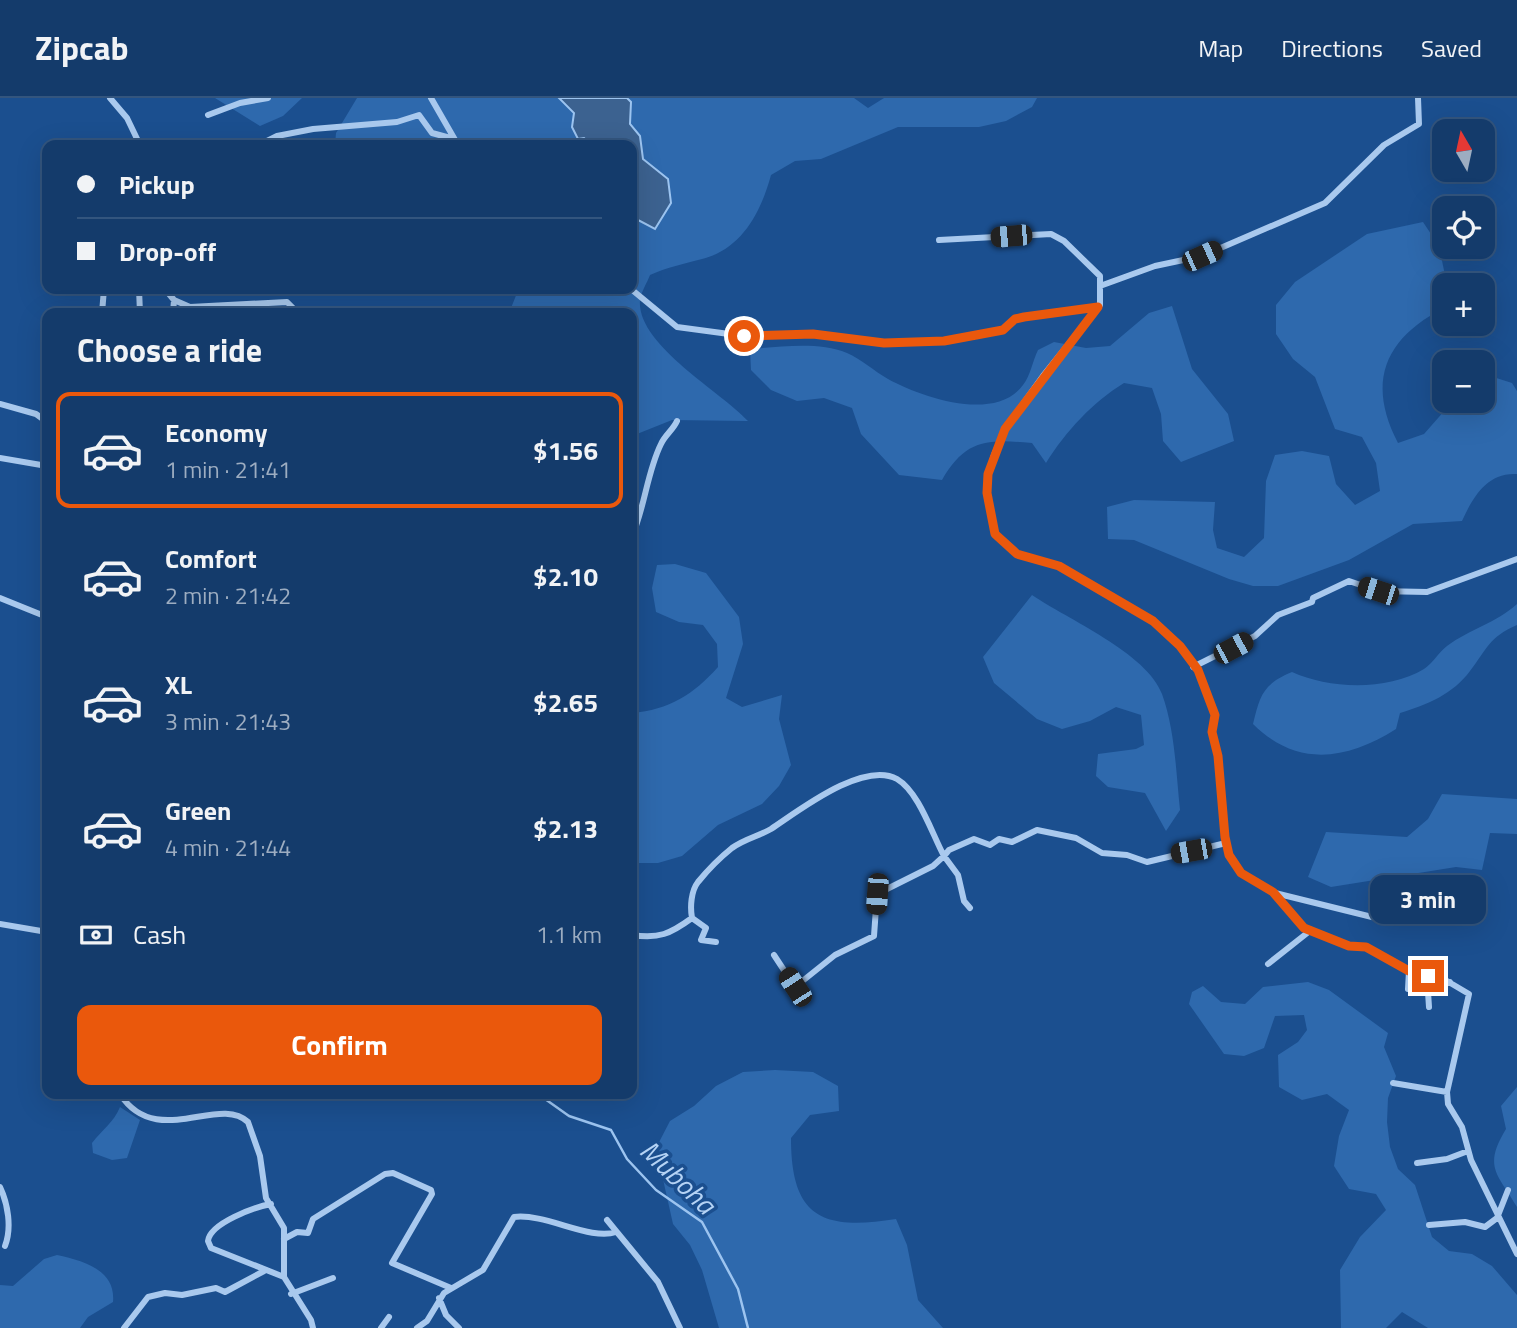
<!DOCTYPE html>
<meta charset="utf-8">
<style>
body{margin:0;font-family:"Titillium Web",sans-serif;background:#214673;color:#f1f3f6;height:100vh;display:flex;flex-direction:column;font-size:26px;white-space:nowrap}
*{box-sizing:border-box;margin:0}
p{font-size:23px;color:#9dadc1}
.icon{flex:none;width:38px;height:38px;fill:none;stroke:currentColor;stroke-width:2;stroke-linecap:round;stroke-linejoin:round}
.map{position:relative;flex:1;overflow:hidden}
.sheet{position:absolute;left:42px;top:210px;width:595px;height:791px;display:flex;flex-direction:column;background:#143b6b;border-radius:14px;box-shadow:0 7px 28px #0002,0 0 0 2px #33557e}
.sheet>*{flex:none}
.top-card{position:absolute;left:42px;top:42px;width:595px;height:154px;border-radius:14px;box-shadow:0 7px 28px #0002,0 0 0 2px #33557e;display:grid;align-content:center;height:154px;padding:0 35px;background:#143b6b}
.needle{width:46px;rotate:351deg}
.buttons{position:absolute;left:1432px;top:21px;display:grid;gap:14px}
.buttons a{display:grid;place-items:center;width:63px;height:63px;border-radius:14px;background:#143b6b;box-shadow:0 7px 28px #0002,0 0 0 2px #33557e;font-size:35px}
.end{position:absolute;width:32px;height:32px;margin:-16px;border:9px solid #ea580c;background:#fff;box-shadow:0 0 0 4px #fff}
.from{border-radius:50%}
.bubble{position:absolute;height:49px;border-radius:14px;background:#143b6b;box-shadow:0 7px 28px #0002,0 0 0 2px #33557e;font-size:23px;font-weight:700;line-height:49px;text-align:center}
.car{position:absolute;width:21px;height:42px;margin:-21px -10px;border-radius:9px;box-shadow:0 0 5px 2px #0007;background:linear-gradient(#222 24%,#8ab4d8 0 40%,#222 0 76%,#8ab4d8 0 86%,#222 0)}
.top-card b{display:flex;align-items:center;gap:24px;height:66px;font-size:26px}
.top-card b+b{border-top:2px solid #33557e}
.top-card i{width:18px;height:18px;background:#f1f3f6}
ul{padding:0;list-style:none}
li{display:flex;align-items:center;gap:21px;height:116px;margin:0 14px 10px;padding:0 21px;border:4px solid transparent;border-radius:14px}
li div{flex:1}
li b{display:block;font-size:26px}
li em{font-style:normal;font-weight:700}
li.on{border-color:#ea580c}
li>.icon{width:63px;height:63px;stroke-width:1.5}
h2{padding:0 35px;font-size:32px;line-height:84px}
.pay{display:flex;align-items:center;gap:18px;height:77px;padding:0 35px;font-size:26px}
.pay p{margin-inline-start:auto}
.primary-button{display:flex;gap:14px;margin-top:auto;padding:14px 35px}
.primary-button a{flex:1;height:80px;border-radius:14px;background:#ea580c;color:#fff;font-size:28px;font-weight:700;line-height:80px;text-align:center}
header{display:flex;align-items:center;gap:42px;box-sizing:border-box;height:98px;padding:0 35px;background:#143b6b;border-bottom:2px solid #33557e}
header strong{font-size:33px}
nav{display:flex;gap:38px;margin-inline-start:auto;font-size:24px}
.map>svg:first-child{display:block}
.green{fill:#2e69ad}
.water{fill:#3c6290;stroke:#9cc4f0;stroke-width:2}
.lines{fill:none;stroke-linecap:round;stroke-linejoin:round}
.stream{stroke:#9cc4f0;stroke-width:2.5}
.street{stroke:#a9c9ee;stroke-width:6}
.route{stroke:#ea580c;stroke-width:9}
.labels{text-anchor:middle;stroke-width:7;stroke-linejoin:round;paint-order:stroke}
.water-label{font-size:28px;font-style:italic;fill:#b5d3f5;stroke:#1b4f8f}
</style>
<header>
<strong>Zipcab</strong>
<nav><a>Map</a><a>Directions</a><a>Saved</a></nav>
</header>
<div class="map">
<svg width="1517" height="1230" viewBox="0 0 1517 1230">
<rect width="100%" height="100%" fill="#1b4f8f"/>
<!-- green -->
<path class="green" d="M215,0H302L283,18L260,28Z
M357,0H854L868,10L884,0H1037L1032,9L1006,23L979,29H898L821,61L795,63L771,77C761,114 742,151 702,161C683,166 668,169 650,177C647,185 641,194 640,202C636,246 720,293 748,323L672,322L632,338V215H509L517,195L513,191H632V47H335L336,35Z
M1423,124L1439,148L1447,187H1444V210C1385,240 1366,284 1398,345L1424,336L1453,303H1482V280L1487,277L1512,285L1517,293V376C1487,374 1473,399 1462,423L1413,426L1349,462L1278,488H1253L1229,481L1134,442L1108,441L1107,409L1134,402L1215,404L1213,432L1217,450L1244,459L1264,440L1266,383L1275,357L1302,353L1329,358L1336,386L1355,407L1380,393L1376,365L1362,339L1335,331L1315,279L1293,261L1276,236V207L1295,184L1367,136Z
M1172,208L1192,271L1228,316L1234,343L1181,364L1163,343L1161,316L1152,290L1124,285C1093,304 1066,333 1046,365L1032,345C987,341 966,341 942,382L899,377L861,336L852,310L824,300L797,303L771,292L751,272L750,251C780,249 818,243 847,255C861,261 874,273 888,281C921,299 995,325 1023,287C1030,279 1033,262 1038,252L1054,244L1086,250L1110,248L1149,215Z
M675,466L706,475L739,519L743,546L726,600L742,609L782,597L779,621L791,667L779,688L762,706L718,727L682,758L658,765H633L632,615C669,612 694,596 718,569L717,546L703,527L679,524L656,514L652,490L657,467Z
M1032,497C1067,521 1147,555 1162,596C1175,632 1176,674 1180,712L1166,733L1145,695L1108,689L1096,678L1098,656L1136,651L1144,647L1141,617L1116,609L1090,623L1062,631L1037,621L994,585L983,559Z
M1517,506V527C1489,539 1487,551 1470,573C1453,596 1427,607 1400,615L1396,631C1347,662 1297,670 1253,626C1260,597 1263,586 1292,574C1329,591 1387,593 1424,571C1433,565 1439,554 1447,548C1470,531 1496,525 1517,506Z
M1442,696L1517,701V736L1490,735L1482,772L1456,769L1331,789L1308,779L1326,734L1407,739L1428,721Z
M1308,884L1329,892L1388,935L1384,949L1396,978L1388,1000L1387,1024L1390,1049L1398,1071L1415,1087L1432,1139L1449,1153L1472,1156L1492,1168L1517,1197V1230H1428L1402,1214L1386,1230H1341L1340,1172L1360,1139L1386,1112L1376,1096L1349,1091L1334,1068L1339,1038L1349,1012L1327,996L1302,1002L1279,989L1278,957L1298,944L1307,932L1304,917L1275,918L1264,950L1244,958L1224,956L1189,906L1192,894L1203,888L1221,904L1245,906L1263,889Z
M775,972L813,974L838,988L839,1013L810,1017L791,1040C791,1119 822,1133 896,1121L907,1147L918,1202L943,1230H719L702,1172L690,1147L673,1126L656,1050L670,1023L694,1008L716,988L743,974Z
M1517,989V1109C1497,1075 1483,1069 1506,1031L1501,1008Z
M120,1009L140,1022L127,1060L112,1062L93,1055L92,1045C102,1032 114,1024 120,1009Z
M57,1157C84,1163 116,1172 113,1204L88,1219L80,1230H0V1187L13,1188L44,1161Z"/>
<!-- water -->
<path class="water" d="M559,0H627L631,4L630,26L640,38L643,61L668,81L671,105L655,131L638,122L632,104V47H592L584,40L578,41L572,29L574,15Z"/>
<g class="lines">
<!-- stream -->
<path class="stream" d="M538,996L569,1018L611,1032L627,1061L656,1092L702,1124L738,1191L748,1230"/>
<!-- street -->
<path class="street" d="M110,0L127,20L140,47
M431,0L458,47
M208,17L240,5L268,0
M259,47L277,38L313,31L397,24L419,17L432,35L454,41
M939,142L1051,136L1064,143L1100,178V207L1043,278L1005,331L994,357L988,376L987,395L995,436L1017,456L1059,468L1153,523L1180,548L1198,572L1215,617L1212,634L1218,658L1225,739L1229,757L1241,775L1273,794L1304,830L1349,848L1366,849L1409,873L1447,883L1469,896L1447,994L1448,1006L1462,1029L1471,1062L1517,1156
M1100,188L1155,168L1202,158L1325,105L1384,47L1419,26L1418,0
M139,191L140,215
M165,191L174,202L190,209L287,204L298,215
M631,191L677,229L744,238L813,236L884,245L944,243L1003,232L1015,221L1024,219L1098,209
M102,215L104,191
M173,215L174,202
M732,248L746,239
M0,306L36,316L47,324
M0,360L47,368
M632,438C645,409 647,374 661,346C665,337 673,332 677,323
M0,500L47,519
M632,528L635,549L632,552
M1193,569L1255,538L1278,517L1312,504L1313,500L1349,483L1378,493L1427,494L1517,461
M1275,795L1376,820H1415L1443,824
M0,826L47,834
M632,837C659,841 670,836 692,820
M716,844L701,842L706,830L692,820C690,809 691,793 698,784C707,773 722,758 732,750C744,741 759,738 771,731C797,714 863,662 897,681C919,694 932,736 944,758L949,752L974,741L990,747L999,741L1012,744L1037,732L1076,740L1102,755L1127,757L1147,764L1226,745
M774,857L795,889L835,857L874,838L877,796L933,768L944,758L958,777L964,803L970,810
M1268,866L1311,832
M1408,891L1409,873
M1429,909L1428,894L1450,884
M1393,985L1447,994
M120,996C156,1052 219,996 248,1024L260,1058L266,1100L284,1130V1179L311,1222L313,1230
M1417,1065L1447,1061L1468,1053
M0,1089C8,1106 12,1130 5,1148
M271,1106C255,1109 210,1125 208,1143L211,1150L284,1179
M607,1122L658,1184L680,1230
M1429,1127L1465,1124L1485,1129L1497,1120L1508,1092
M284,1141L297,1134L308,1135L313,1121L385,1076L393,1075L431,1092L432,1096L392,1165L451,1190
M291,1196L333,1180
M439,1200L446,1217L459,1230
M124,1230L148,1199L165,1195L182,1197L216,1190L225,1194L264,1173
M381,1230L389,1219
M417,1230L427,1223L444,1195L483,1172L514,1119C546,1115 590,1143 616,1134"/>
</g>
<g class="lines">
<!-- route -->
<path class="route" d="M744,238L813,236L884,245L944,243L1003,232L1015,221L1024,219L1098,209L1005,331L988,376L987,395L995,436L1017,456L1059,468L1153,523L1180,548L1198,572L1215,617L1212,634L1218,658L1225,739L1229,757L1241,775L1273,794L1304,830L1349,848L1366,849L1409,873L1428,878"/>
</g>
<g class="labels">
<!-- water labels -->
<g class="water-label">
<text transform="translate(678 1079) rotate(44)" y="10">Muboha</text>
</g>
</g>
</svg>
<div class="buttons">
<a><svg class="needle" viewBox="-14 -14 28 28"><path d="M0-13l5 13h-10z" fill="#e53935"/><path d="M0 13l5-13h-10z" fill="#9dadc1"/></svg></a>
<a><svg class="icon" aria-label="locate" viewBox="0 0 24 24"><circle cx="12" cy="12" r="6"/><path d="M12 2v4M12 18v4M2 12h4M18 12h4"/></svg></a>
<a>+</a>
<a>−</a>
</div>
<i class="end from" style="left:744px;top:238px"></i>
<i class="end" style="left:1428px;top:878px"></i>
<div class="bubble" style="left:1370px;top:777px;width:116px">3 min</div>
<i class="car" style="left:1011px;top:138px;rotate:265deg"></i>
<i class="car" style="left:1202px;top:158px;rotate:66deg"></i>
<i class="car" style="left:1378px;top:493px;rotate:288deg"></i>
<i class="car" style="left:1233px;top:550px;rotate:62deg"></i>
<i class="car" style="left:1191px;top:753px;rotate:260deg"></i>
<i class="car" style="left:877px;top:796px;rotate:184deg"></i>
<i class="car" style="left:795px;top:889px;rotate:327deg"></i>
<div class="top-card">
<b><i class="from"></i>Pickup</b>
<b><i></i>Drop-off</b>
</div>
<section class="sheet">
<h2>Choose a ride</h2>
<ul>
<li class="on"><svg class="icon" aria-label="car" viewBox="0 0 24 24"><path d="M5 17H2v-5l4-1 3-4h7l3 4 3 1v5h-3M9 17h6M6 11h13"/><circle cx="7" cy="17" r="2"/><circle cx="17" cy="17" r="2"/></svg><div><b>Economy</b><p>1 min · 21:41</p></div><em>$1.56</em></li>
<li><svg class="icon" aria-label="car" viewBox="0 0 24 24"><path d="M5 17H2v-5l4-1 3-4h7l3 4 3 1v5h-3M9 17h6M6 11h13"/><circle cx="7" cy="17" r="2"/><circle cx="17" cy="17" r="2"/></svg><div><b>Comfort</b><p>2 min · 21:42</p></div><em>$2.10</em></li>
<li><svg class="icon" aria-label="car" viewBox="0 0 24 24"><path d="M5 17H2v-5l4-1 3-4h7l3 4 3 1v5h-3M9 17h6M6 11h13"/><circle cx="7" cy="17" r="2"/><circle cx="17" cy="17" r="2"/></svg><div><b>XL</b><p>3 min · 21:43</p></div><em>$2.65</em></li>
<li><svg class="icon" aria-label="car" viewBox="0 0 24 24"><path d="M5 17H2v-5l4-1 3-4h7l3 4 3 1v5h-3M9 17h6M6 11h13"/><circle cx="7" cy="17" r="2"/><circle cx="17" cy="17" r="2"/></svg><div><b>Green</b><p>4 min · 21:44</p></div><em>$2.13</em></li>
</ul>
<div class="pay"><svg class="icon" aria-label="cash" viewBox="0 0 24 24"><path d="M3 7h18v10H3z"/><circle cx="12" cy="12" r="2"/></svg>Cash<p>1.1 km</p></div>
<div class="primary-button"><a>Confirm</a></div>
</section>
</div>
